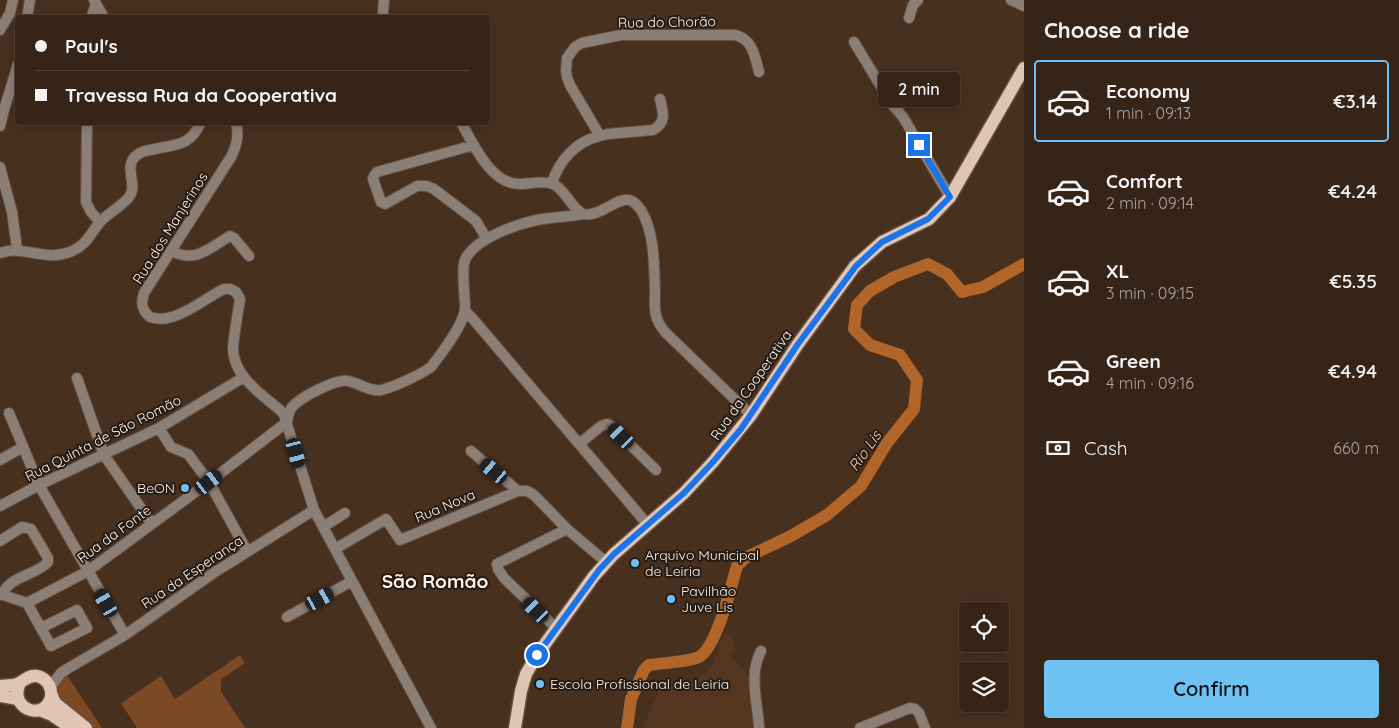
<!DOCTYPE html>
<meta charset="utf-8">
<style>
body{margin:0;font-family:Quicksand,sans-serif;background:#3d2c20;color:#f1f3f6;height:100vh;display:flex;flex-direction:column;font-size:19px;white-space:nowrap}
*{box-sizing:border-box;margin:0}
p{font-size:16px;color:#aaa4a1}
.icon{flex:none;width:28px;height:28px;fill:none;stroke:currentColor;stroke-width:2;stroke-linecap:round;stroke-linejoin:round}
.map{position:relative;flex:1;overflow:hidden}
.drawer{display:flex;flex-direction:column;background:#362417;width:375px}
.drawer>*{flex:none}
.banner{position:absolute;left:15px;top:15px;width:475px;height:110px;border-radius:5px;box-shadow:0 2px 12px #0003,0 0 0 1px #504136;display:grid;align-content:center;height:110px;padding:0 20px;background:#362417}
.controls{position:absolute;left:959px;top:602px;display:grid;gap:10px}
.controls a{display:grid;place-items:center;width:50px;height:50px;border-radius:5px;background:#362417;box-shadow:0 2px 12px #0003,0 0 0 1px #504136;font-size:25px}
.end{position:absolute;width:22px;height:22px;margin:-11px;border:6px solid #1a73e8;background:#fff;box-shadow:0 0 0 2px #fff}
.from{border-radius:50%}
.bubble{position:absolute;height:35px;border-radius:5px;background:#362417;box-shadow:0 2px 12px #0003,0 0 0 1px #504136;font-size:16px;font-weight:600;line-height:35px;text-align:center}
.car{position:absolute;width:15px;height:30px;margin:-15px -8px;border-radius:6px;box-shadow:0 0 4px 1px #0007;background:linear-gradient(#222 24%,#8ab4d8 0 40%,#222 0 76%,#8ab4d8 0 86%,#222 0)}
.banner b{display:flex;align-items:center;gap:18px;height:48px;font-size:19px}
.banner b+b{border-top:1px solid #504136}
.banner i{width:12px;height:12px;background:#f1f3f6}
ul{padding:0;list-style:none}
li{display:flex;align-items:center;gap:15px;height:82px;margin:0 10px 8px;padding:0 10px;border:2px solid transparent;border-radius:5px}
li div{flex:1}
li b{display:block;font-size:19px}
li em{font-style:normal;font-weight:600}
li.current{border-color:#6dc2f3}
li>.icon{width:45px;height:45px;stroke-width:1.5}
h2{padding:0 20px;font-size:22px;line-height:60px}
.pay{display:flex;align-items:center;gap:12px;height:55px;padding:0 20px;font-size:19px}
.pay p{margin-inline-start:auto}
.cta{display:flex;gap:10px;margin-top:auto;padding:10px 20px}
.cta a{flex:1;height:58px;border-radius:5px;background:#6dc2f3;color:#111;font-size:20px;font-weight:600;line-height:58px;text-align:center}
main{display:flex;flex:1;min-height:0}
.map>svg:first-child{display:block}
.built{fill:#54351f}
.green{fill:#7b4923}
.lines{fill:none;stroke-linecap:round;stroke-linejoin:round}
.river{stroke:#b16528;stroke-width:12}
.minor-casing{stroke:#654f40;stroke-width:12}
.major-casing{stroke:#654f40;stroke-width:15}
.minor{stroke:#8b7e75;stroke-width:10}
.major{stroke:#e0c5b4;stroke-width:12}
.route{stroke:#1a73e8;stroke-width:6}
.poi-dot{fill:#6dc2f3;stroke:#261b13;stroke-width:2}
.labels{text-anchor:middle;stroke-width:4;stroke-linejoin:round;paint-order:stroke}
.street-label{font-size:14px;fill:#fdf3ec;stroke:#261b13}
.poi-label{font-size:14px;fill:#fdf3ec;stroke:#261b13;text-anchor:start}
.water-label{font-size:15px;font-style:italic;fill:#facfb3;stroke:#261b13}
.district-label{font-size:19px;font-weight:bold;fill:#fdf3ec;stroke:#261b13}
</style>
<main>
<div class="map">
<svg width="1024" height="728" viewBox="0 0 1024 728">
<rect width="100%" height="100%" fill="#48301f"/>
<!-- built -->
<path class="built" d="M727,632L737,644L733,647L735,650L731,655L750,677L756,728H643L662,683H692L710,669L723,637Z"/>
<!-- green -->
<path class="green" d="M240,655L245,663L221,679V692L245,728H137L121,703L161,676L175,699Z
M66,674L102,728H94L61,701L58,691L59,685Z"/>
<g class="lines">
<!-- river -->
<path class="river" d="M627,728L631,699L644,670L649,665C662,663 688,662 699,657C717,647 731,586 737,566L745,558L791,536L827,515L861,486L887,443L914,409L917,380L900,355L870,345L854,329L857,305L870,291L894,277L928,264L947,274L962,292L983,287L1024,264"/>
<defs>
<path id="minor" d="M94,0L104,18
M384,0L383,12L384,18
M1011,0L1024,6
M27,18L30,0
M91,18L96,4
M909,18L913,5L918,0
M0,30L10,13L13,0
M854,42L891,103L903,117L910,129L950,197
M87,122L86,202L91,212L100,222
M236,122C239,136 237,145 231,157L144,293C141,302 141,310 150,317C174,326 203,299 224,289H230L236,292L240,299L239,305C237,319 234,334 233,348C233,377 263,395 282,412L284,415L314,510L431,728
M461,122C473,144 491,184 519,184C529,184 543,180 553,184C566,190 570,207 583,214
M0,126L4,110L18,64
M600,136L608,134L653,130C667,122 663,112 660,99
M474,145L377,172L374,176L373,179L381,202L385,204L417,186H427L434,189L476,221L487,239
M0,167L12,212L17,249
M552,183C559,161 576,141 600,136L570,85L567,77L566,70L567,58L575,47L582,43L621,35H735C753,39 755,57 759,72
M172,251C195,264 211,247 230,236L234,238L249,256
M0,253C18,247 31,254 49,255C61,256 75,252 84,243C90,237 94,229 100,222C108,213 121,207 129,197C139,185 122,166 137,155C142,151 148,150 155,149C178,144 190,146 201,122
M465,311L473,319L648,525
M77,378L104,455L152,524
M9,413L39,485L125,635
M159,428L171,447L188,454L209,482L247,551
M579,444L601,426L607,424L610,425L656,470
M471,451L518,491
M0,460L23,447
M0,506L39,485L159,428L244,377
M323,527L345,513
M0,541L22,527L31,529L48,558V562C38,573 20,575 9,585C6,587 4,592 2,595
M335,549L386,519L400,540L518,491H527L534,495L567,529
M0,594L27,603L51,646L87,628L77,610L41,628
M27,603L88,571L209,482L287,422C288,416 289,411 292,407C301,397 335,379 348,381C359,383 370,392 381,390C394,387 420,375 431,367C441,354 464,325 465,308C465,295 462,275 464,263C470,240 517,224 537,220C552,217 568,217 583,214C599,218 617,197 629,200C634,201 638,206 641,210C655,233 654,266 655,292C655,300 654,308 656,315C657,322 661,327 665,332L751,415
M287,617L352,581
M556,628L504,578L498,569L497,564L567,529L606,562
M50,688L61,673L67,669L125,635L215,572L314,510
M759,728C758,702 748,676 761,651
M860,728L910,708L915,709L919,713L925,728"/>
<path id="major" d="M0,686C6,685 13,686 19,683C25,680 29,675 37,676C42,677 46,680 49,685C51,689 52,695 50,700C41,722 8,707 20,683
M51,693L55,703L86,728
M0,696L18,699
M39,710L52,715L71,728
M515,728L521,691L526,674L537,655L594,576L614,554L684,493L713,462L751,415L798,344L855,266L882,242L929,219L950,197L1024,68"/>
</defs>
<!-- minor casing -->
<use href="#minor" class="minor-casing"/>
<!-- major casing -->
<use href="#major" class="major-casing"/>
<!-- minor -->
<use href="#minor" class="minor"/>
<!-- major -->
<use href="#major" class="major"/>
</g>
<g class="lines">
<!-- route -->
<path class="route" d="M537,655L599,570L614,554L684,493L713,462L741,429L798,344L856,266L882,242L928,219L950,197L919,145"/>
</g>
<!-- markers -->
<g class="poi-dot">
<circle cx="185" cy="488" r="5"/>
<circle cx="635" cy="563" r="5"/>
<circle cx="671" cy="599" r="5"/>
<circle cx="540" cy="684" r="5"/>
</g>
<g class="labels">
<!-- street labels -->
<g class="street-label">
<text transform="translate(667 22) rotate(-1)" y="5">Rua do Chorão</text>
<text transform="translate(170 228) rotate(-58)" y="5">Rua dos Manjerinos</text>
<text transform="translate(751 385) rotate(-55)" y="5">Rua da Cooperativa</text>
<text transform="translate(103 438) rotate(-27)" y="5">Rua Quinta de São Romão</text>
<text transform="translate(445 506) rotate(-23)" y="5">Rua Nova</text>
<text transform="translate(114 534) rotate(-36)" y="5">Rua da Fonte</text>
<text transform="translate(192 572) rotate(-34)" y="5">Rua da Esperança</text>
</g>
<!-- poi labels -->
<g class="poi-label">
<text x="175" y="493" text-anchor="end">BeON</text>
<text x="645" y="560">Arquivo Municipal<tspan x="645" dy="16">de Leiria</tspan></text>
<text x="681" y="596">Pavilhão<tspan x="681" dy="16">Juve Lis</tspan></text>
<text x="550" y="689">Escola Profissional de Leiria</text>
</g>
<!-- water labels -->
<g class="water-label">
<text transform="translate(865 451) rotate(-55)" y="5">Rio Lis</text>
</g>
<!-- district labels -->
<g class="district-label">
<text x="435" y="588">São Romão</text>
</g>
</g>
</svg>
<div class="controls">
<a><svg class="icon" aria-label="locate" viewBox="0 0 24 24"><circle cx="12" cy="12" r="6"/><path d="M12 2v4M12 18v4M2 12h4M18 12h4"/></svg></a>
<a><svg class="icon" aria-label="layers" viewBox="0 0 24 24"><path d="M12 4l9 5-9 5-9-5zM3 14l9 5 9-5"/></svg></a>
</div>
<i class="end from" style="left:537px;top:655px"></i>
<i class="end" style="left:919px;top:145px"></i>
<div class="bubble" style="left:878px;top:72px;width:82px">2 min</div>
<i class="car" style="left:621px;top:436px;rotate:314deg"></i>
<i class="car" style="left:296px;top:453px;rotate:165deg"></i>
<i class="car" style="left:494px;top:471px;rotate:310deg"></i>
<i class="car" style="left:209px;top:482px;rotate:52deg"></i>
<i class="car" style="left:320px;top:599px;rotate:61deg"></i>
<i class="car" style="left:106px;top:603px;rotate:330deg"></i>
<i class="car" style="left:536px;top:610px;rotate:314deg"></i>
<div class="banner">
<b><i class="from"></i>Paul's</b>
<b><i></i>Travessa Rua da Cooperativa</b>
</div>
</div>
<section class="drawer">
<h2>Choose a ride</h2>
<ul>
<li class="current"><svg class="icon" aria-label="car" viewBox="0 0 24 24"><path d="M5 17H2v-5l4-1 3-4h7l3 4 3 1v5h-3M9 17h6M6 11h13"/><circle cx="7" cy="17" r="2"/><circle cx="17" cy="17" r="2"/></svg><div><b>Economy</b><p>1 min · 09:13</p></div><em>€3.14</em></li>
<li><svg class="icon" aria-label="car" viewBox="0 0 24 24"><path d="M5 17H2v-5l4-1 3-4h7l3 4 3 1v5h-3M9 17h6M6 11h13"/><circle cx="7" cy="17" r="2"/><circle cx="17" cy="17" r="2"/></svg><div><b>Comfort</b><p>2 min · 09:14</p></div><em>€4.24</em></li>
<li><svg class="icon" aria-label="car" viewBox="0 0 24 24"><path d="M5 17H2v-5l4-1 3-4h7l3 4 3 1v5h-3M9 17h6M6 11h13"/><circle cx="7" cy="17" r="2"/><circle cx="17" cy="17" r="2"/></svg><div><b>XL</b><p>3 min · 09:15</p></div><em>€5.35</em></li>
<li><svg class="icon" aria-label="car" viewBox="0 0 24 24"><path d="M5 17H2v-5l4-1 3-4h7l3 4 3 1v5h-3M9 17h6M6 11h13"/><circle cx="7" cy="17" r="2"/><circle cx="17" cy="17" r="2"/></svg><div><b>Green</b><p>4 min · 09:16</p></div><em>€4.94</em></li>
</ul>
<div class="pay"><svg class="icon" aria-label="cash" viewBox="0 0 24 24"><path d="M3 7h18v10H3z"/><circle cx="12" cy="12" r="2"/></svg>Cash<p>660 m</p></div>
<div class="cta"><a>Confirm</a></div>
</section>
</main>
